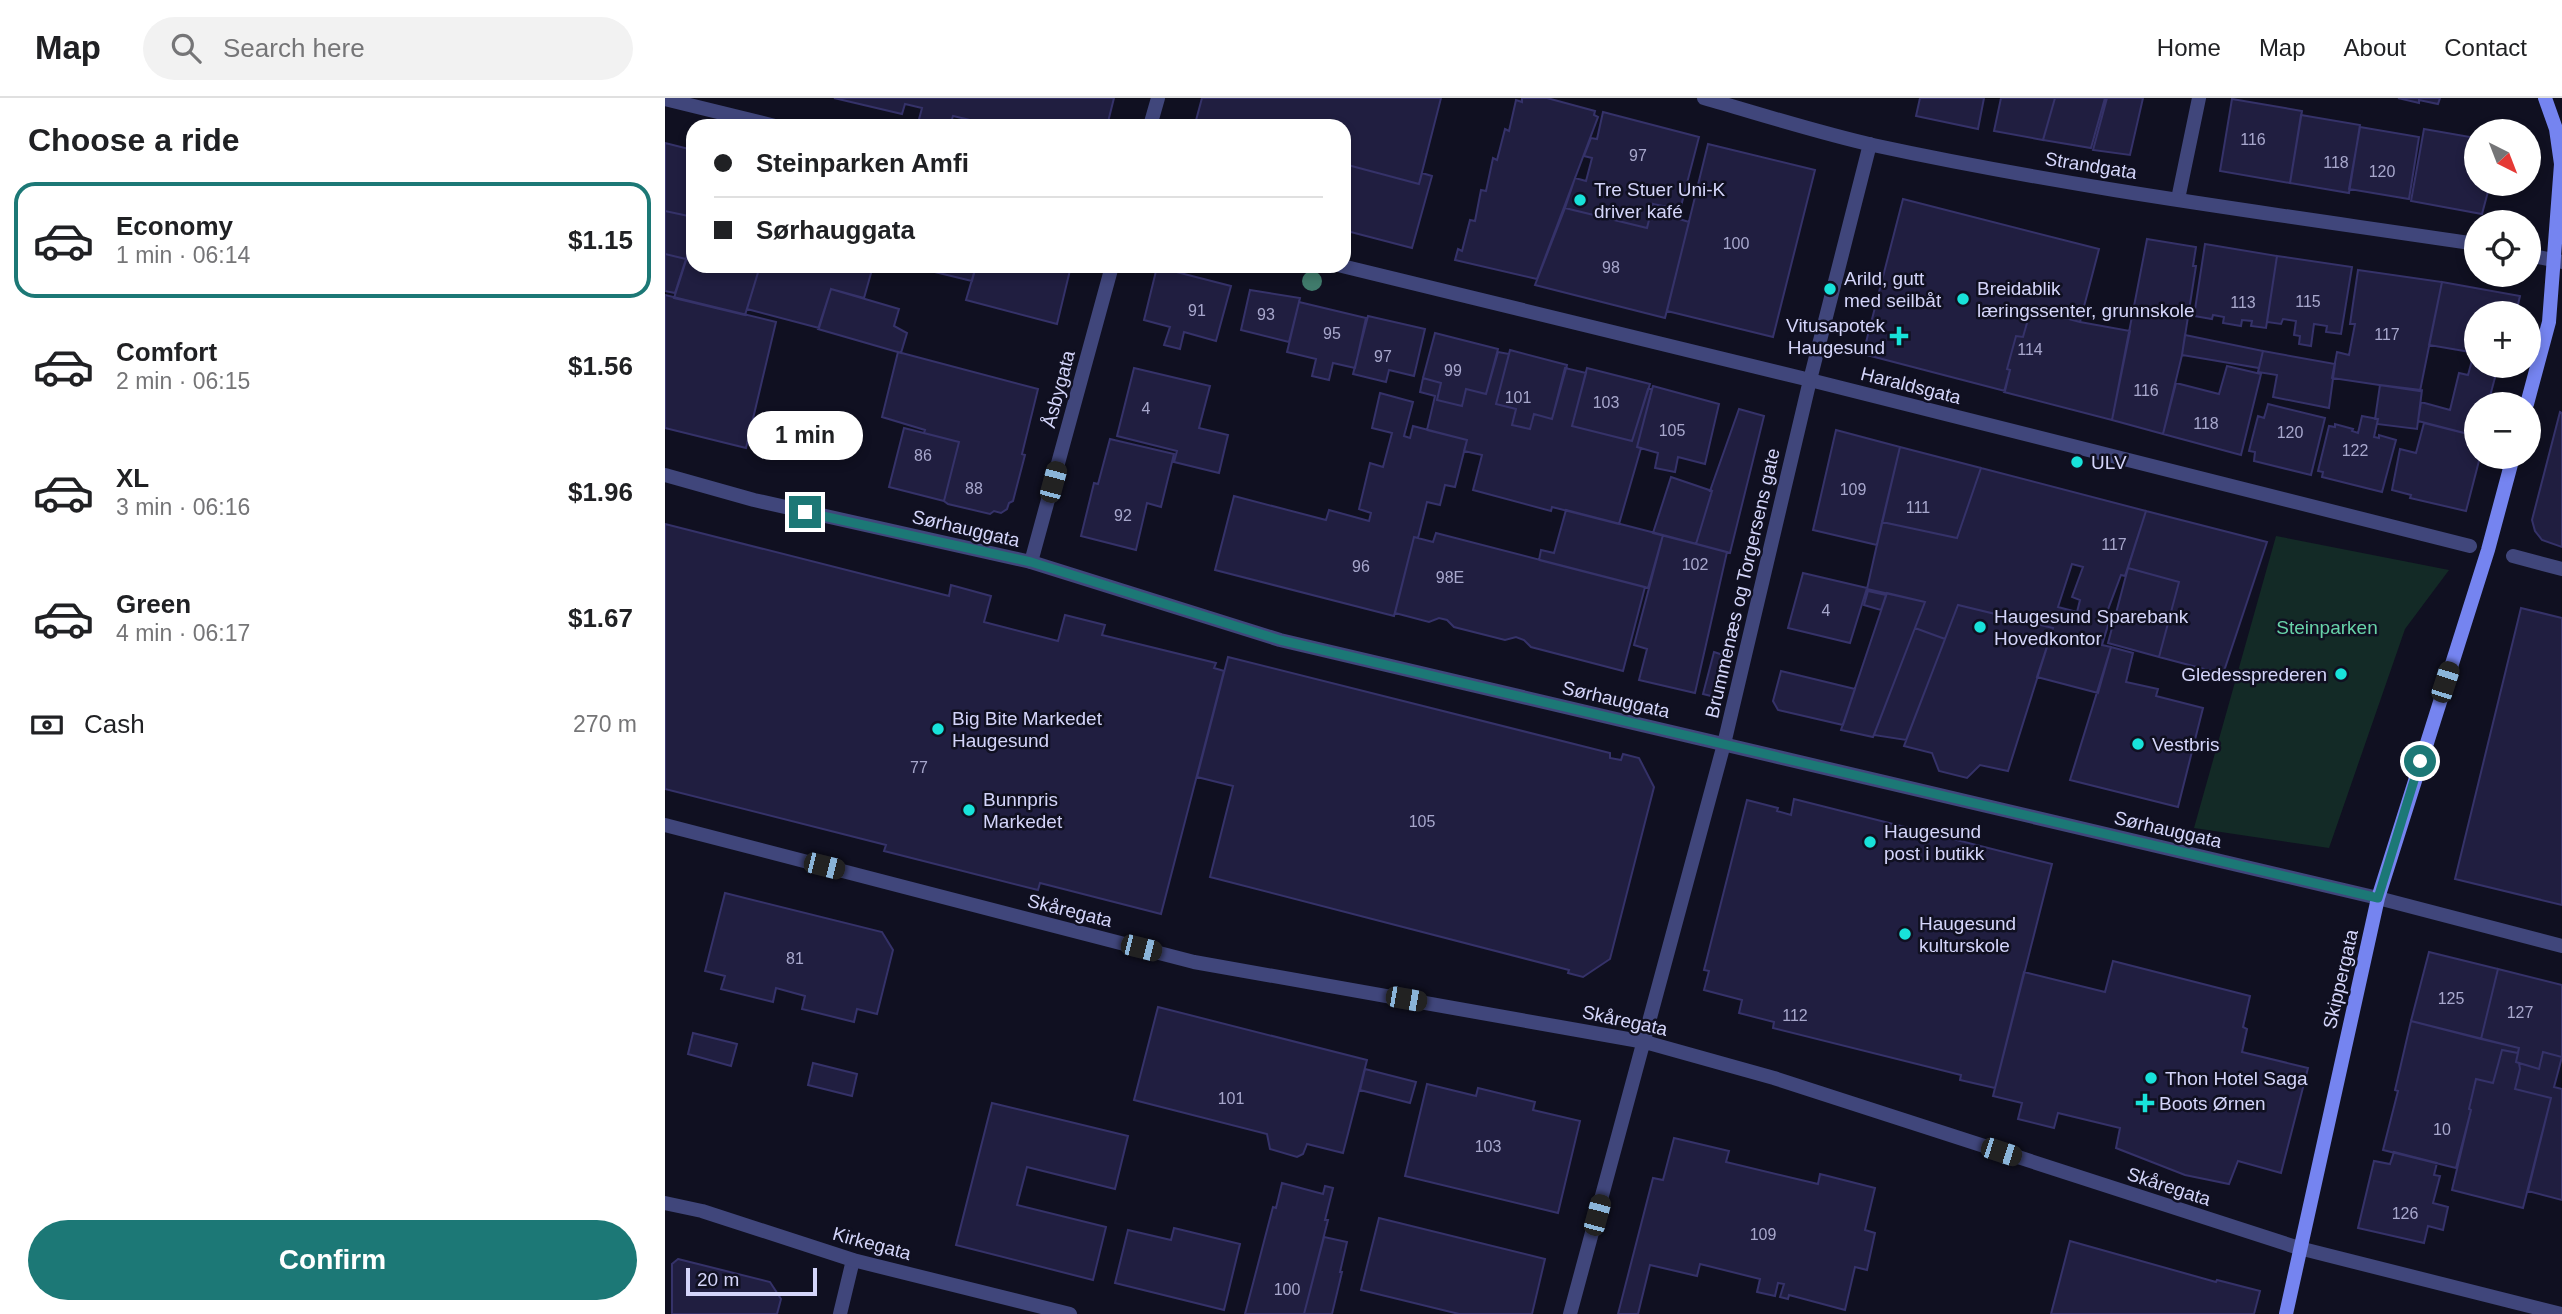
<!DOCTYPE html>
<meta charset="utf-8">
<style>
body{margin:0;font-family:Arial,sans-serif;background:#f2f2f2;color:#202124;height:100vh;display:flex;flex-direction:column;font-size:26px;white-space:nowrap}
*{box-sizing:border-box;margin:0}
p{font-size:23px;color:#757577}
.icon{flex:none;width:38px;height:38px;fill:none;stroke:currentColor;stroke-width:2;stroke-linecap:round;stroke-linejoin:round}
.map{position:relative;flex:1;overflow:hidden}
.details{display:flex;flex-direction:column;background:#fff;width:665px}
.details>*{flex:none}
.top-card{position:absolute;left:21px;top:21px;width:665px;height:154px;border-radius:21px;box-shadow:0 4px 10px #0003;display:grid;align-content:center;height:154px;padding:0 28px;background:#fff}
.needle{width:46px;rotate:138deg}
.controls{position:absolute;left:1799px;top:21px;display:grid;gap:14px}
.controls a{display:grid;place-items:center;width:77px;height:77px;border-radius:50%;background:#fff;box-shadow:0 4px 10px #0003;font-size:35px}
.scale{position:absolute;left:21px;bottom:18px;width:131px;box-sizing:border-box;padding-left:7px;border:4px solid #d4d5fa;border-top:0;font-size:19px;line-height:24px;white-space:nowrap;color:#d4d5fa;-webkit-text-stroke:5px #101021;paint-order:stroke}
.end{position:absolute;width:32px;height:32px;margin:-16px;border:9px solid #1c7876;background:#fff;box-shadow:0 0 0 4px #fff}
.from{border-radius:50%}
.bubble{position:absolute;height:49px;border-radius:24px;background:#fff;box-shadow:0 4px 10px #0003;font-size:23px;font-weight:700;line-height:49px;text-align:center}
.car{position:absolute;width:21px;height:42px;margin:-21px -10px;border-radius:9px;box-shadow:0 0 5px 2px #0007;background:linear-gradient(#222 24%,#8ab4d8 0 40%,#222 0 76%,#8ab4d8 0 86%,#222 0)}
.top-card b{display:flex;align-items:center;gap:24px;height:66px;font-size:26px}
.top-card b+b{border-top:2px solid #e0e0e0}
.top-card i{width:18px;height:18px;background:#202124}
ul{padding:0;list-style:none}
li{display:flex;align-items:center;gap:21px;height:116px;margin:0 14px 10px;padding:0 14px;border:4px solid transparent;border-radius:21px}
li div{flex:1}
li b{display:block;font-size:26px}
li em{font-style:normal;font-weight:700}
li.active{border-color:#1c7876}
li>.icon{width:63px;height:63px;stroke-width:1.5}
h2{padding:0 28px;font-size:32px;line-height:84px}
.pay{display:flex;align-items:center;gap:18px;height:77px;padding:0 28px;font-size:26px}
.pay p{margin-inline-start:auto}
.action{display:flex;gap:14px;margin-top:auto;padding:14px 28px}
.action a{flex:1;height:80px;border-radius:42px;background:#1c7876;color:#fff;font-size:28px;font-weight:700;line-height:80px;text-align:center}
header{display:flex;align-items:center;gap:42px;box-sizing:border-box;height:98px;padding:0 35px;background:#fff;border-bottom:2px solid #e0e0e0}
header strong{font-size:33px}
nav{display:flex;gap:38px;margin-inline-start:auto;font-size:24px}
.search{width:490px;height:63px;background:#f2f2f2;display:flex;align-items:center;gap:18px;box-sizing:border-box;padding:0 24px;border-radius:38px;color:#757577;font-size:26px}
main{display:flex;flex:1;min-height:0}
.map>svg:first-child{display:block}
.green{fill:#132a26}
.building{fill:#201e40;stroke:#353269;stroke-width:2;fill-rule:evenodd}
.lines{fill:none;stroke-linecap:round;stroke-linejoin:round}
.service{stroke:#40467b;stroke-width:14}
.pedestrian{stroke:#40467b;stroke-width:14}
.minor{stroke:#40467b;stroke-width:14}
.tertiary{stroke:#40467b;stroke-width:14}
.secondary{stroke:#7584f0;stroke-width:14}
.tree{fill:#407b6c}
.route{stroke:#1c7876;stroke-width:9}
.poi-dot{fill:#18e2da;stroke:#101021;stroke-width:2.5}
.labels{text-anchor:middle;stroke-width:5;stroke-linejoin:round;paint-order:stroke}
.number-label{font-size:16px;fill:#a7a7cc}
.street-label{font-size:19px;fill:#d4d5fa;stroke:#101021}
.poi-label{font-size:19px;fill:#d4d5fa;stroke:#101021;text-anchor:start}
.park-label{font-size:19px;fill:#68d3a9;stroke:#101021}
</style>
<header>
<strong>Map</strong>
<div class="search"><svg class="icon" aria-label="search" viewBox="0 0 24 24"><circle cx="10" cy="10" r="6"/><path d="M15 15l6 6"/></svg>Search here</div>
<nav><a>Home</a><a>Map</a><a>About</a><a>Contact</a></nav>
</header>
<main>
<section class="details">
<h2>Choose a ride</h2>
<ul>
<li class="active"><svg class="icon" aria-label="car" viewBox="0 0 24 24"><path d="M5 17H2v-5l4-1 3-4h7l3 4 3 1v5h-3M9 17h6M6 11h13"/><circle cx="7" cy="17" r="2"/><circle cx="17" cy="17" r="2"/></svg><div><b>Economy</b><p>1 min · 06:14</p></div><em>$1.15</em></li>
<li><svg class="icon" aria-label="car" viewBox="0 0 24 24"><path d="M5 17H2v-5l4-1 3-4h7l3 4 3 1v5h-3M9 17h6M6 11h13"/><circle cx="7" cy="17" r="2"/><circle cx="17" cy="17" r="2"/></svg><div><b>Comfort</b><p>2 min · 06:15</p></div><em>$1.56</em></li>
<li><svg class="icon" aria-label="car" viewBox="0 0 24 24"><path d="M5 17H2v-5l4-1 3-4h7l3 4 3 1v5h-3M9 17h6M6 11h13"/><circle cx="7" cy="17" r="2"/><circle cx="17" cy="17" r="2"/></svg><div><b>XL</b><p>3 min · 06:16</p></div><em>$1.96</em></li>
<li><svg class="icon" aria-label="car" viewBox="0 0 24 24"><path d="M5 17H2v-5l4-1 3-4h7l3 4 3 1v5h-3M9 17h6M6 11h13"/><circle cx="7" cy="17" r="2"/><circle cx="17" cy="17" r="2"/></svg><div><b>Green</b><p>4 min · 06:17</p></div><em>$1.67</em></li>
</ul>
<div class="pay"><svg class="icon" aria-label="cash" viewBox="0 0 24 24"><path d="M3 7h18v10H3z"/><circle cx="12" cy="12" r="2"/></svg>Cash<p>270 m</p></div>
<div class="action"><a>Confirm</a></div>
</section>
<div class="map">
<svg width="1897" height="1216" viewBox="0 0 1897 1216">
<rect width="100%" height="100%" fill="#101021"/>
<!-- green -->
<path class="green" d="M1611,438L1784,472L1740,531L1664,750L1529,730Z"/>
<!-- building -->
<path class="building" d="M169,0H449L442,28H303L305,22L288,18L285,28H265L253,25L257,10L240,6L237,16Z
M537,0H776L754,86L679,66V28H537L530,26Z
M857,0H882L930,13L929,17L933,19L872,181L790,162L793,151L797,153L805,122L810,123L816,92L821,93L828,60L832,62L840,31L844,33L851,2L857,4Z
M1319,0L1313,31L1251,18L1255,0Z
M1336,0H1390L1378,42L1329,33Z
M1390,0H1440L1426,50L1378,42Z
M1442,0H1478L1465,57L1428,52Z
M1733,0H1775L1773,6L1754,2V5Z
M1567,1L1637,13L1625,85L1555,73Z
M938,14L1034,39L1015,112L988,106L982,130L900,110L910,80L921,83L927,60L919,58L926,40L932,41Z
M1636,17L1695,27L1684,95L1625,85Z
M1695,29L1754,39L1744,101L1684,91Z
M1759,31L1811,40V86H1825L1817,116L1746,103Z
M0,45L28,52V119L0,113Z
M1043,46L1150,72L1108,239L1002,213Z
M679,66L754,86L757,75L767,78L747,150L682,133L681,139L679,138Z
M1238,101L1434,151L1415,224L1366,211L1358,239L1351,238L1342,271L1345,272L1340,293L1198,256Z
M988,106L1003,109L1001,117L1024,124L1000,220L870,187L900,110L982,130Z
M0,113L28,119V148L26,147L21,161L0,156Z
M1482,141L1531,149L1528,168H1531L1517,257L1498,336L1447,322Z
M1540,146L1612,158L1601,230L1586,228L1587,223L1577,222L1576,228L1558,225L1559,219L1548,217L1547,221L1529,218Z
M26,147L28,148V168H95L80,217L9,200Z
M0,156L21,161L10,195L0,193Z
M1612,158L1687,169L1676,236L1661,234L1662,228L1649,226L1646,248L1634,246L1635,238L1629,237L1631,223L1618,221L1616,226L1602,224Z
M95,168L112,169L208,168L199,200L166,191L154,230L82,211Z
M245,168H311L307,183Z
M311,168H406L392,226L301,202Z
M492,169L566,188L551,243L519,234L515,251L499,247L505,229L479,222Z
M1693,172L1777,184L1755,293L1667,280L1672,254L1684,257L1690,226H1685Z
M1777,184L1855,198L1851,215H1811V255L1764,247Z
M166,191L234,211L229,228L242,235L236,255L153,231Z
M585,192L635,200L624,244L576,232Z
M0,197L111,224L81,350L0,330Z
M634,204L701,220L690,270L668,265L664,282L647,278L651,261L622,254Z
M1366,211L1415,224L1465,233L1447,322L1339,294L1345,272L1342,271L1351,238L1358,239Z
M703,218L760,231L749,278L724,272L721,284L688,276Z
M770,235L833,251L821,296L801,291L797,308L772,302L776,285L758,280Z
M1520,237L1598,253L1594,270L1517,257Z
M845,252L902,267L887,321L869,316L865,331L847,327L851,311L831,306Z
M1598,253L1670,266L1664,310L1608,299L1612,277L1593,274Z
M233,254L373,291L357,356L360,357L348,403L344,405L342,411L336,415L329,413L325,416L283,406L279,403L294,344L259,335L260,332L217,319Z
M833,254L844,256L831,306L851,311L847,327L865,331L869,316L887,321L900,270L921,275L907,328L967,343L983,291H987L972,349L976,350L954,426L887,409L886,413L808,392L817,357L799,353L802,342L762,332L770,298L755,294L758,280L776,285L772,302L797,308L801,291L821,296Z
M1809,255L1811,268H1833L1823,306H1811V338L1753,323L1756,304L1785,312L1794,275L1803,277Z
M1562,268L1596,276L1576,357L1498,336L1511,285L1554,296Z
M469,270L545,288L534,330L563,337L554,375L509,364L512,353L452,338Z
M922,270L985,286L967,343L907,328Z
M1715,287L1757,292L1752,331L1712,326L1713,321H1710Z
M988,288L1054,306L1040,366L1013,359L1010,374L990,370L993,355L972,349Z
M715,295L748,304L739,338L745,340L748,328L802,342L790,389L780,387L775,407L762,404L753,440L749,439L729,518L550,472L569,398L661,422L664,412L704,423L706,415L694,411L705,365L718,369L727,335L707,330Z
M1603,306L1660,320L1646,377L1589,363L1590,354L1584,353L1593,318L1599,320Z
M1074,311L1099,318L1065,455L1031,446L1047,393H1045Z
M1895,314L1897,315V449L1877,442L1870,433L1867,422Z
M1697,318L1713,321L1709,339L1714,340V337L1731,342L1717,394L1657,379L1658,374L1653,373L1664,328L1670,329V326L1688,331L1687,333L1693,335Z
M1759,325L1811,338V359H1815L1801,413L1745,400L1746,397L1727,392L1735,351L1751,355Z
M239,330L294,344L279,403L224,389Z
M1171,332L1235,349L1212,447L1148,432Z
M445,341L509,356L496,409L482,405L471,452L416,438L429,385L433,386Z
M1235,349L1316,370L1292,440L1217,424Z
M1316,370L1481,413L1460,478L1456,477L1442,514L1436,511L1433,520L1444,524L1437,547L1446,549L1433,595L1372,579L1388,530L1293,507L1280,541L1250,530L1260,504L1202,491L1217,424L1292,440ZM1407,466L1418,469L1407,499L1415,502L1412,514L1393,509Z
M1006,379L1047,393L1031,446L988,435Z
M901,412L998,437L983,490L874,462L876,452L889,455Z
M1481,413L1602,444L1558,576L1494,559L1514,484L1463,470Z
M0,426L284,498L286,487L326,498L319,524L393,543L400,517L440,527L437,537L551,565L549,570L559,573L496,816L375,785L373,792L219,753L221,747L0,691Z
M771,435L980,489L958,573L866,549L859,542L851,539L840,542L789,529L782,522L774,520L764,524L730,515L749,439L768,444Z
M998,437L1062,454L1030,595L974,582L982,551L969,547Z
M1463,470L1514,484L1494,559L1443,545Z
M1138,475L1202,490L1185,545L1123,530Z
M1203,493L1221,497L1216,512L1199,507Z
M1222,495L1260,504L1208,639L1176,632Z
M1293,507L1388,530L1343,673L1315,667L1302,680L1274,673L1267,655L1239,648Z
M1856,510L1897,520V807L1790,781Z
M1250,530L1280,541L1241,642L1209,637Z
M1446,549L1468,555L1461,584L1493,591L1491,598L1538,610L1513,709L1405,682Z
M1049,554L1061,558L1050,599L1038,596Z
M563,559L945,655V660L956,662L958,656L974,660L989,689L945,861L918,879L903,875L904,872L545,779L568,688L532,679Z
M1116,573L1190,591L1178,627L1113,612L1108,603Z
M1129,701L1387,766L1330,990L1295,982L1296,977L1108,930L1109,924L1074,915L1077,902L1039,892L1044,873L1039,872L1082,702L1113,710L1112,713L1126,717Z
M60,795L217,834L228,852L212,916L192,911L189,924L137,911L140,898L111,890L108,904L56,891L60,878L40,873Z
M1764,854L1833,871L1816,941L1746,923Z
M1448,863L1585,898L1578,929L1582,931L1577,954L1643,970L1616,1075L1573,1063L1564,1086L1520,1077L1451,1050L1455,1030L1393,1015L1389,1030L1353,1021L1357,1005L1328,998L1359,874L1440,894Z
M1833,871L1897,887V959L1878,954L1874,971L1851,964L1854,950L1816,941Z
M493,909L702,962L678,1055L642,1046L638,1056L632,1059L605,1051L602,1036L469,1002Z
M1746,923L1854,950L1853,955L1837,952L1828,985L1811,981L1804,1011L1806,1012L1791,1070L1718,1052L1733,993L1730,992Z
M28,935L72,946L66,968L23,956Z
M1837,952L1853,955L1851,964L1854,965L1855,971L1850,991L1886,1000L1858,1110L1787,1092L1806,1012L1804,1011L1811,981L1828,985Z
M1878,954L1897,959L1889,989L1897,991V1102L1863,1093L1886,1000L1850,991L1855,971L1854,965L1874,971Z
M148,965L192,976L187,998L143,987Z
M700,971L751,984L745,1005L695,992Z
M762,986L811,998L813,990L870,1004L868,1012L915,1023L893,1115L740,1078Z
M327,1005L463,1038L450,1091L362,1069L352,1107L441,1129L428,1182L291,1147Z
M1009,1040L1064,1053L1061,1064L1153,1086L1155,1076L1210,1090L1200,1132L1210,1135L1202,1172L1190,1169L1180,1212L1124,1197L1123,1201L1115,1199L1119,1186L1113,1185L1110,1198L1092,1194L1095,1181L1035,1166L1032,1178L985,1167L973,1216H953L988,1080L998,1082Z
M1729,1054L1772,1065L1769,1077L1775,1078L1768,1105L1783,1109L1778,1132L1763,1128L1759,1145L1693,1130L1709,1063L1725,1066Z
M617,1085L658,1096L660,1088L668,1090L660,1122H663L639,1216H580L608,1109L611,1110Z
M714,1120L880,1161L867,1216H794L696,1192Z
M509,1130L575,1146L559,1212L450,1185L463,1132L506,1142Z
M659,1139L682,1144L675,1174H677L667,1216H639Z
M1405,1143L1551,1184L1552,1182L1595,1193L1589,1216H1386Z
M13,1161L105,1184L116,1201L112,1216H7V1166Z"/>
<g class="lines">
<!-- service -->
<path class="service" d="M1513,101L1534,0"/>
<!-- pedestrian -->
<path class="pedestrian" d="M677,168L1145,282L1805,448
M1848,458L1897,471
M1059,646L1145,282L1205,46"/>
<!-- minor -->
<path class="minor" d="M0,1L110,28
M485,28L493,0
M366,464L447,168
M175,1216L188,1162"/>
<!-- tertiary -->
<path class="tertiary" d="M1039,0C1095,16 1151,34 1208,47C1407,90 1610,116 1811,146
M1864,157L1897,164
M0,377L89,402L366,464L615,542L1713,800L1897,848
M0,727L529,864L980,944L1109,980L1634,1150L1896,1216
M0,1105L37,1113L188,1162L405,1216
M905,1216L1059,646"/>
<!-- secondary -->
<path class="secondary" d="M1862,306L1884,224L1896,66L1891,31L1880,0
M1621,1216L1713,800L1823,452L1848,359"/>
</g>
<!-- trees -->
<circle class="tree" cx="647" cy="183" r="10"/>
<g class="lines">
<!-- route -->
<path class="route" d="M140,414L366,464L615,542L1713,800L1755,663"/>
</g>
<!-- markers -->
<g class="poi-dot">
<circle cx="915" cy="102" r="7"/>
<circle cx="1165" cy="191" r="7"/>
<circle cx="1298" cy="201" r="7"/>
<path d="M1230.5 227.5h7v7h7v7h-7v7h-7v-7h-7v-7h7z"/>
<circle cx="1412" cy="364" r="7"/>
<circle cx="1315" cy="529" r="7"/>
<circle cx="1676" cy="576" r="7"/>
<circle cx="273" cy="631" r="7"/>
<circle cx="1473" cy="646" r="7"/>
<circle cx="304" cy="712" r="7"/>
<circle cx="1205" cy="744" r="7"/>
<circle cx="1240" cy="836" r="7"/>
<circle cx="1486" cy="980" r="7"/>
<path d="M1476.5 994.5h7v7h7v7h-7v7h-7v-7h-7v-7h7z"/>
</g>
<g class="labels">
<!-- number labels -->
<g class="number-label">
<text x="1588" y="47">116</text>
<text x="973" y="63">97</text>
<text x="1671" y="70">118</text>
<text x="1717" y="79">120</text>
<text x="1071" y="151">100</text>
<text x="946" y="175">98</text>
<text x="1643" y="209">115</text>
<text x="1578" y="210">113</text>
<text x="532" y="218">91</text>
<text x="601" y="222">93</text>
<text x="667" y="241">95</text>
<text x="1722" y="242">117</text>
<text x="1365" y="257">114</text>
<text x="718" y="264">97</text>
<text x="788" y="278">99</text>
<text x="1481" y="298">116</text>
<text x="853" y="305">101</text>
<text x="941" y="310">103</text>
<text x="481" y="316">4</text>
<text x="1541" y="331">118</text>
<text x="1007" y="338">105</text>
<text x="1625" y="340">120</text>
<text x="1690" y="358">122</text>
<text x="258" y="363">86</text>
<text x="309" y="396">88</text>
<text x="1188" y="397">109</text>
<text x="1253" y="415">111</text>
<text x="458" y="423">92</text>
<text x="1449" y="452">117</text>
<text x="1030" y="472">102</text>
<text x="696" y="474">96</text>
<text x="785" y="485">98E</text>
<text x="1161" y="518">4</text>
<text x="254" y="675">77</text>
<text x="757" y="729">105</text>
<text x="130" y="866">81</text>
<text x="1786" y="906">125</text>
<text x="1855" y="920">127</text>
<text x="1130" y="923">112</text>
<text x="566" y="1006">101</text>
<text x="1777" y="1037">10</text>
<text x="823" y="1054">103</text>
<text x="1740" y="1121">126</text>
<text x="1098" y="1142">109</text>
<text x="622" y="1197">100</text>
</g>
<!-- street labels -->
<g class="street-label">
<text transform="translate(1426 67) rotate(9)" y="7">Strandgata</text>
<text transform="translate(1246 287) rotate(14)" y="7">Haraldsgata</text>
<text transform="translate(393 291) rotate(-75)" y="7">Åsbygata</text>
<text transform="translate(301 430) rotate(13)" y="7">Sørhauggata</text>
<text transform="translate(1077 485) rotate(-77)" y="7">Brummenæs og Torgersens gate</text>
<text transform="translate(951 601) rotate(13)" y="7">Sørhauggata</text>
<text transform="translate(1503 731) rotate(13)" y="7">Sørhauggata</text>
<text transform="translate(405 812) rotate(14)" y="7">Skåregata</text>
<text transform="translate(1675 881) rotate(-77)" y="7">Skippergata</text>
<text transform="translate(960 922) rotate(12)" y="7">Skåregata</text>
<text transform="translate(1504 1088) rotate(18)" y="7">Skåregata</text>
<text transform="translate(207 1145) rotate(15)" y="7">Kirkegata</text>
</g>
<!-- poi labels -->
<g class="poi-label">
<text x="929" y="98">Tre Stuer Uni-K<tspan x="929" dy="22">driver kafé</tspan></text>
<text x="1179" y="187">Arild, gutt<tspan x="1179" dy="22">med seilbåt</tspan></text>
<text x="1312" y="197">Breidablik<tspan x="1312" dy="22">læringssenter, grunnskole</tspan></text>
<text x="1220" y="234" text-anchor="end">Vitusapotek<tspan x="1220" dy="22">Haugesund</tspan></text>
<text x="1426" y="371">ULV</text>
<text x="1329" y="525">Haugesund Sparebank<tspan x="1329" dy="22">Hovedkontor</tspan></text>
<text x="1662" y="583" text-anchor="end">Gledessprederen</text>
<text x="287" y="627">Big Bite Markedet<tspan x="287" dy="22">Haugesund</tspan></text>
<text x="1487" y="653">Vestbris</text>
<text x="318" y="708">Bunnpris<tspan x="318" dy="22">Markedet</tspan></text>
<text x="1219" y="740">Haugesund<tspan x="1219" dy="22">post i butikk</tspan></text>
<text x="1254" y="832">Haugesund<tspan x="1254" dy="22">kulturskole</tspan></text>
<text x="1500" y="987">Thon Hotel Saga</text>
<text x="1494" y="1012">Boots Ørnen</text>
</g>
<!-- park labels -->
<g class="park-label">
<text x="1662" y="536">Steinparken</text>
</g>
</g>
</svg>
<div class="controls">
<a><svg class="needle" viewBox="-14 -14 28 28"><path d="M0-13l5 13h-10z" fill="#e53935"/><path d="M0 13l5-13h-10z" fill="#757577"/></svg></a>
<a><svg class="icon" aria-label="locate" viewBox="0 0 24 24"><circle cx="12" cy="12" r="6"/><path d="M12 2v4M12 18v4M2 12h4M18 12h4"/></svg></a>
<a>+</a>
<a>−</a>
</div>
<div class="scale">20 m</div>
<i class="end from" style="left:1755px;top:663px"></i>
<i class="end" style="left:140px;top:414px"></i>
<div class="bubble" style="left:82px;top:313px;width:116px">1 min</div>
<i class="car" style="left:388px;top:384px;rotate:15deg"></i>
<i class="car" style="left:1780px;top:584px;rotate:18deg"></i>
<i class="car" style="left:159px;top:768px;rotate:104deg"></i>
<i class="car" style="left:476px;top:850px;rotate:104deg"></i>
<i class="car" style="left:741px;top:901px;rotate:100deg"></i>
<i class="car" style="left:1336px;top:1054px;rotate:108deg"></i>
<i class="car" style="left:932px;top:1117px;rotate:15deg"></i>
<div class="top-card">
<b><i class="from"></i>Steinparken Amfi</b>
<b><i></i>Sørhauggata</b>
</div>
</div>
</main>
